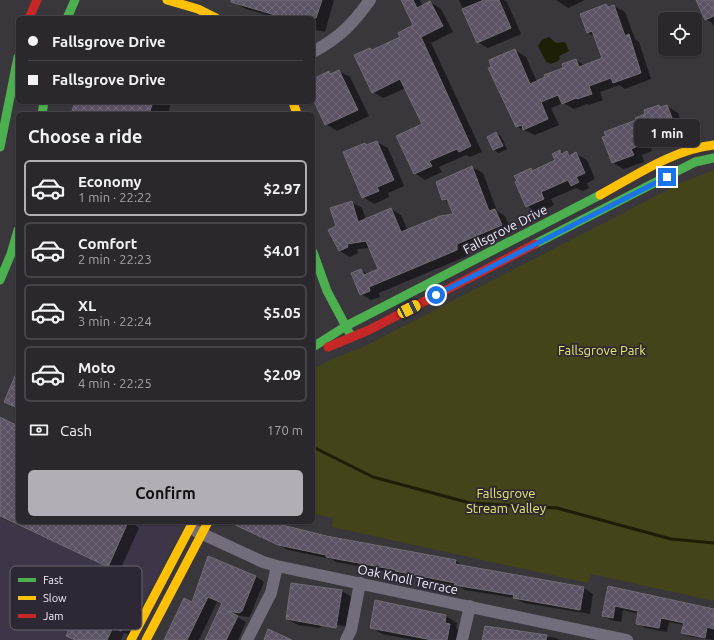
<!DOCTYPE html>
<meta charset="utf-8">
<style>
body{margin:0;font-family:Ubuntu,sans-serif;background:#333035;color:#f1f3f6;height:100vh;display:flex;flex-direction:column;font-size:15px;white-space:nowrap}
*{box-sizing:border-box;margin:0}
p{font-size:13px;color:#a6a6aa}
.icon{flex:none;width:22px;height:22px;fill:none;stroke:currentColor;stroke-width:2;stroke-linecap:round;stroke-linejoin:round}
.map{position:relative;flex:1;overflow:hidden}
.panel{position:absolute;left:16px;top:112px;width:299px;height:412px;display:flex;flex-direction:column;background:#2b282d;border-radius:6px;box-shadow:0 1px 3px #0004,0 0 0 1px #474449}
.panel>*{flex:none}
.guide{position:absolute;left:16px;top:16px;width:299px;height:88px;border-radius:6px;box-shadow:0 1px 3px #0004,0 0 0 1px #474449;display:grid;align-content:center;height:88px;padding:0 12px;background:#2b282d}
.controls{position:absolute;left:658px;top:12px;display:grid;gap:8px}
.controls a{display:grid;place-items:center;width:44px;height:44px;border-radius:6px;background:#2b282d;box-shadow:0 1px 3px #0004,0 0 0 1px #474449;font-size:20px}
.end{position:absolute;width:18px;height:18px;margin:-9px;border:5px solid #1a73e8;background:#fff;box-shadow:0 0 0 2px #fff}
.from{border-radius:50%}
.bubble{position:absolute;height:28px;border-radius:6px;background:#2b282d;box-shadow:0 1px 3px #0004,0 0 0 1px #474449;font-size:13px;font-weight:700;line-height:28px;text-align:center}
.car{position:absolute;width:12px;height:24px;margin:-12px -6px;border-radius:5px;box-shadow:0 0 3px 1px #0007;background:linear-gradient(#f5c518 24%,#345 0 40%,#f5c518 0 76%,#345 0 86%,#f5c518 0)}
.guide b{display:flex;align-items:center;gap:14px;height:38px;font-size:15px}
.guide b+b{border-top:1px solid #474449}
.guide i{width:10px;height:10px;background:#f1f3f6}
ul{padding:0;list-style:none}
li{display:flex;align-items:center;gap:12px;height:56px;margin:0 8px 6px;padding:0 4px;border:2px solid #474449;border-radius:6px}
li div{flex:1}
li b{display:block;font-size:15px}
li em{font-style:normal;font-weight:700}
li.active{border-color:#b1aeb6}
li>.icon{width:36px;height:36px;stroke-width:1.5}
h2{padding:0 12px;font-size:18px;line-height:48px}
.pay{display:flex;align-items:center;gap:10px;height:44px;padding:0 12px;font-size:15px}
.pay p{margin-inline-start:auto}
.button{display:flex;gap:8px;margin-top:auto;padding:8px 12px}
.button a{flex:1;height:46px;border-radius:6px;background:#b1aeb6;color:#111;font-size:16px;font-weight:700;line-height:46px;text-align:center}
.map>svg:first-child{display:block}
.built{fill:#3e3648}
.green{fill:#434419}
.water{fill:#1e1d05}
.shadow{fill:#0007}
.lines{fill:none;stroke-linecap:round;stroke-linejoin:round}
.stream{stroke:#1e1d05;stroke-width:3}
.building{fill:url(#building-cross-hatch);stroke:#6f6c72}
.street{stroke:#736c7b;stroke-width:12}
.fast{stroke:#4caf50;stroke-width:9}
.slow{stroke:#ffc107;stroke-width:9}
.jam{stroke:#c62828;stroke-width:9}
.route{stroke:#1a73e8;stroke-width:5}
.labels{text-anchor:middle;stroke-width:3.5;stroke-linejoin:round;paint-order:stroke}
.street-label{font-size:13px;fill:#f2eff7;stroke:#2e2835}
.park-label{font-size:13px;fill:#e8eb69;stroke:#2e2835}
.key{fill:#2e2835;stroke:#69646f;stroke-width:1}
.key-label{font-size:11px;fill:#f2eff7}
</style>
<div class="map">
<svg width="714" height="640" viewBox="0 0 714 640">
<defs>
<pattern id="building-cross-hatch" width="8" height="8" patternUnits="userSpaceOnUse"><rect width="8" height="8" fill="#5b5264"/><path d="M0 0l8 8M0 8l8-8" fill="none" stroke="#736b7b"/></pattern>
</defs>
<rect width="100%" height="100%" fill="#39363c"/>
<!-- built -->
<path class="built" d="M0,417L18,424V522H185L122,640H0Z"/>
<!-- green -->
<path class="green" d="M714,170V601L591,574L588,583L332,527L333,518L313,514V369L332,359L363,347L683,182Z"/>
<!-- water -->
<path class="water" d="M549,37L556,43L564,42L566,44L569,51L559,56L560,59L556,62L550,64L548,62L547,63L538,46L542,40Z"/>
<!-- shadow -->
<path class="shadow" d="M236,0H334L325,32L313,29V18H277L246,9L235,3Z
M402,0H420L423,6L430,2L441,9L453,32L431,43L482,152L470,157L466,155L439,167L442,172L425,180L415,173L423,125L406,88L383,98L373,92L370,49L373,51L401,38L415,26Z
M459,0H481L482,2L487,0H504L507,2L521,34L488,48L478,42Z
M556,0H585L568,8Z
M697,0H714V27L712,23L706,19Z
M606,5L610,7L614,6L625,12L635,39L639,42L651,79L625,89L619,85L600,92L603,100L589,105L587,104L574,109L563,103L551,108L559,125L535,135L517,127L515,50L526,57L537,82L564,68L576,60L585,66L603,59L595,37L588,33Z
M339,71L350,77L369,116L337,131L326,124L313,97V80L329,72L332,74Z
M76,102H171L168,114H73Z
M659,106L663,108L667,106L678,113L688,139L670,146L665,143L651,148L652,151L642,155L644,162L624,169L613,163L604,138L637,121Z
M496,133L501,136L507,149L499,153L494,150L488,137Z
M377,142L388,148L404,186L388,193L389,197L374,204L363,197L365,144L368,146Z
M560,151L572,155L576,154L587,160L595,179L587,183L589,188L583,191L576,188L551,199L554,205L538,213L527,206L531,169L534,171L556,161Z
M472,167L483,173L497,211L505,216L512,231L467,250V256L379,293L380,297L371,300L361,294V270L368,274L379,269L370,248L357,249L358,253L350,257L340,251L337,227L351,202L362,208L366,220L391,209L401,215L408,231L455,215L450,203L443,199Z
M0,419L18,427V522H131L139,528L119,572L0,517Z
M231,522H277L286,527L456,561L465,567L584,588L593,594L590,614L524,603L515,598L465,590L460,587L402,574L336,562L331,559L288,550Z
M255,576L264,582L250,616L249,617L234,615L246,622L238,640H206L223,604L217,602L199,640H165L192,603Z
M609,587L714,610V640L691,637L683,633L684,625L669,622L667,632L645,628L637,623L639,614L623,610L621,622L611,620L603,616Z
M342,591L353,598L348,627L322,622L320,628L298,625L287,619Z
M127,593L138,599L136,602L144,607L132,636L124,633L121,640H74L68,636Z
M376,601L446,616L457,623L456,628L461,631L459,640H414L382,634L371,627Z
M485,627L556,638L560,640H484Z"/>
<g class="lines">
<!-- stream -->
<path class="stream" d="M313,447L373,477L470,503L557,508L671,539L714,543"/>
</g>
<!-- building -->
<path class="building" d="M231,0H322L316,18H285L231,2Z
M401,0H413L417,8L430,1L443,26L421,37L471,146L459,152L457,149L429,161L432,166L414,174L396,136L422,124L400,79L372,93L354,55L370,48L372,50L400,37L398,33L413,25Z
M484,0H499L511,28L477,43L462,9Z
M696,0H714V16L705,20Z
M606,4L608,7L614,5L625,36L629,34L641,73L613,83L611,78L589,86L592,94L577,99L576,98L562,104L558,95L541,102L548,119L523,130L522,125L516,127L488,68L491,67L489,60L515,49L530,84L545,77L544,75L563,68L562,64L576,59L579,67L602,58L592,31L587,33L580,14Z
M339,70L358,110L325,125L313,99V79L329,71L330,74Z
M75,102H153L149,114H71Z
M659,105L660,107L667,105L678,133L658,140L657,136L641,142L642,144L631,149L634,155L612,163L602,137L606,136L604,132L636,120L635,118L645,114L644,110Z
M496,132L503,146L493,150L487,137Z
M377,141L394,180L377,187L379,191L362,198L343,152L365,143L366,145Z
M560,150L561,154L567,151L569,156L576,152L585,173L576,177L579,182L571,186L568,180L541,192L544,199L526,207L515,182L517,181L514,176L531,168L532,171L555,160L552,154Z
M472,166L489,211L495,209L502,225L457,244V250L369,287L370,291L360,295L351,273L361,269L364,275L378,269L366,241L347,244L348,247L339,251L328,230L336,226L330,208L352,201L358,222L391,208L401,232L440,216L453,214L447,199L442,200L436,182Z
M18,369V408L4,402Z
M0,417L18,426V522H128L108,567L0,516Z
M229,522H279L278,524L327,536L456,560L455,564L584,587L580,610L513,598L514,595L454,585L455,583L395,571L396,570L326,557V555L278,545Z
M208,556L256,576L242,611L239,613L229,611L238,616L226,640H205L222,603L208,597L187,640H164L184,598L192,602Z
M92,577L127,592L126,596L134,599L121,631L113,627L107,640H75L66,636Z
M291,583L342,590L336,628L286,619Z
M608,586L714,609V629L707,627L705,638L681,633L684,623L661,618L659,628L636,624L638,611L615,606L613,618L602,616Z
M375,600L446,615L445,623L450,624L447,640H432L370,628Z
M485,626L547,635L546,640H482Z
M268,629L292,640H264Z"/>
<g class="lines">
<!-- street -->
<path class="street" d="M313,52C340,37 352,25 370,0
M196,531L263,562L277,566L627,640
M247,640L271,593L277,566
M346,640L351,630L360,583
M462,640L470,606"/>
<!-- fast -->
<path class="fast" d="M67,18L75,0
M42,114L44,102
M0,147L18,57
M535,244L695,162L714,158
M313,252L327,291L351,336
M0,280L11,254L18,230
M313,347L346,326L600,195"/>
<!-- slow -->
<path class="slow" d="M167,0L198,9L216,18
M293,102L297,114
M600,195C635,176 674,149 714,145
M131,640L193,522
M146,640L208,522"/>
<!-- jam -->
<path class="jam" d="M29,18L37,0
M328,347L369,330L535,244"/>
</g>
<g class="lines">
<!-- route -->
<path class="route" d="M436,295L667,177"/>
</g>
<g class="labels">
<!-- street labels -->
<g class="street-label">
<text transform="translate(505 229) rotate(-27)" y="5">Fallsgrove Drive</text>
<text transform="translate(408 579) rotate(12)" y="5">Oak Knoll Terrace</text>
</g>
<!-- park labels -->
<g class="park-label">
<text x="602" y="355">Fallsgrove Park</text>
<text x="506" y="498">Fallsgrove<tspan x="506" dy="15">Stream Valley</tspan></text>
</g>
</g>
<!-- legend -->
<rect x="10" y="566" width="132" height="64" rx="6" class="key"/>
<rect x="18" y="578" width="18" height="4" fill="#4caf50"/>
<rect x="18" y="596" width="18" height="4" fill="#ffc107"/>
<rect x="18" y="614" width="18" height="4" fill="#c62828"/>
<g class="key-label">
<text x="43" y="584">Fast</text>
<text x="43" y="602">Slow</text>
<text x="43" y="620">Jam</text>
</g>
</svg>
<div class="controls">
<a><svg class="icon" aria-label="locate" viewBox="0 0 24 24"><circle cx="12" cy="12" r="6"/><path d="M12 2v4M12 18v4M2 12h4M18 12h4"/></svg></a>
</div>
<i class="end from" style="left:436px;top:295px"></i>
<i class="end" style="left:667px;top:177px"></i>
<div class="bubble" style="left:634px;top:119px;width:66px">1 min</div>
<i class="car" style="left:409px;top:309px;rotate:63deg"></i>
<div class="guide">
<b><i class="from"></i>Fallsgrove Drive</b>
<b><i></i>Fallsgrove Drive</b>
</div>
<section class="panel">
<h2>Choose a ride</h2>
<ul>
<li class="active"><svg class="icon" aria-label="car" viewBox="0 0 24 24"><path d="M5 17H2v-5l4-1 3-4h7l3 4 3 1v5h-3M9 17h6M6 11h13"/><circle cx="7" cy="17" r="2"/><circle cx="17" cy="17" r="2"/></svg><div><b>Economy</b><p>1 min · 22:22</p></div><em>$2.97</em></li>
<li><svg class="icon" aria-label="car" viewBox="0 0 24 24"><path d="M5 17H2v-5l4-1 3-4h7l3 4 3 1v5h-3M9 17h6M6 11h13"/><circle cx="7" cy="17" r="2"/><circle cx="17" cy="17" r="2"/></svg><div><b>Comfort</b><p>2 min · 22:23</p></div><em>$4.01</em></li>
<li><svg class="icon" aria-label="car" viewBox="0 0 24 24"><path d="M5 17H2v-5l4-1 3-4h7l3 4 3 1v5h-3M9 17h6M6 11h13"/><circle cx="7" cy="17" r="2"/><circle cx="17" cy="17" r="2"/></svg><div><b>XL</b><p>3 min · 22:24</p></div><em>$5.05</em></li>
<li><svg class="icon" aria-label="car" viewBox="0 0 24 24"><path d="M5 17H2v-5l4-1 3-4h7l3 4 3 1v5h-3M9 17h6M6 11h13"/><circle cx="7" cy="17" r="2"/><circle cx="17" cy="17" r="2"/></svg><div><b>Moto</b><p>4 min · 22:25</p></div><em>$2.09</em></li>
</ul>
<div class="pay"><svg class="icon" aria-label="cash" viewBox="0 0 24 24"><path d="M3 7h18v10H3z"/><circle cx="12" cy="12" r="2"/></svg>Cash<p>170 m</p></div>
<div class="button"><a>Confirm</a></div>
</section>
</div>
